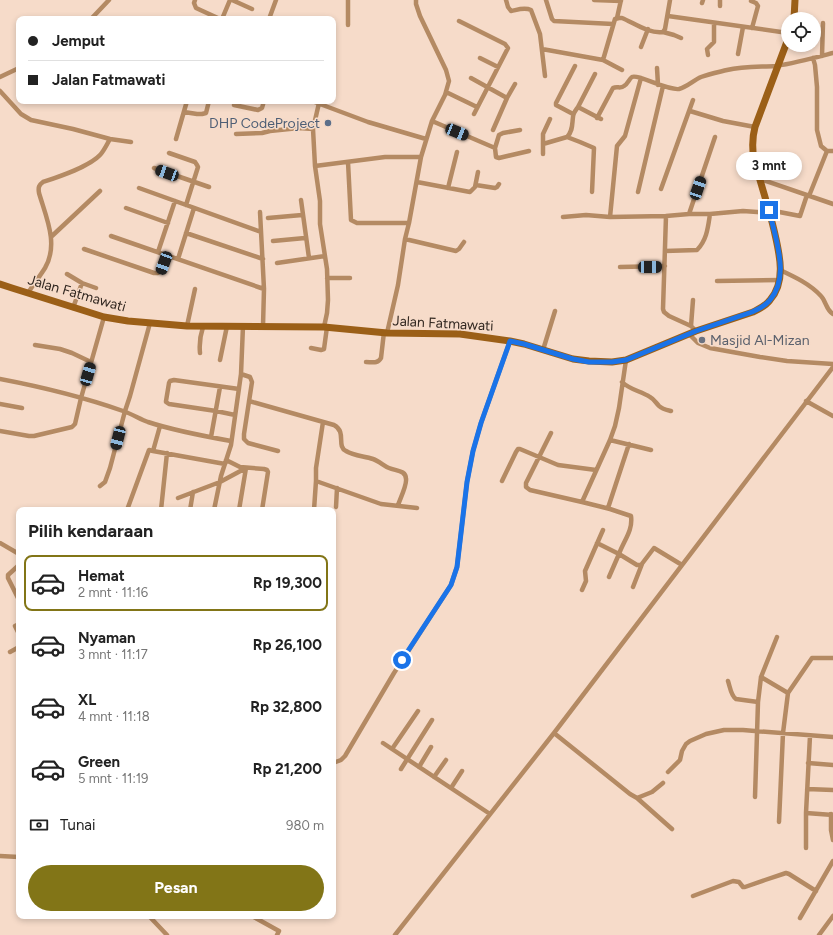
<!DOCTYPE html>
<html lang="id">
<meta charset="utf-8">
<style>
body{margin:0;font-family:Figtree,sans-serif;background:#f2f2f2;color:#222;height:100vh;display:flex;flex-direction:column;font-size:15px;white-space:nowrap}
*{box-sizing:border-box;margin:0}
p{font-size:13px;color:#767676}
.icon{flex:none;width:22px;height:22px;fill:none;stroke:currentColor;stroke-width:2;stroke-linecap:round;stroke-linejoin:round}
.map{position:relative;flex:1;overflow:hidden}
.side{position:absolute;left:16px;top:507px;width:320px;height:412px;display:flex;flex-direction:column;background:#fff;border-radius:8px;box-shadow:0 2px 6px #0003}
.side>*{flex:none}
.top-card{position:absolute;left:16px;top:16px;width:320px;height:88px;border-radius:8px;box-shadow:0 2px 6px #0003;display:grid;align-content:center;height:88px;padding:0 12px;background:#fff}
.buttons{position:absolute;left:781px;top:12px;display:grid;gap:8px}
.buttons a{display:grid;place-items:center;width:40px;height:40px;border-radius:50%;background:#fff;box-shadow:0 2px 6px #0003;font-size:20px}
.end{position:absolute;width:18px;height:18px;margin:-9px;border:5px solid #1a73e8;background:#fff;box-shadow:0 0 0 2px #fff}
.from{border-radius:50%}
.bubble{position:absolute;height:28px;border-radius:14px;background:#fff;box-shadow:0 2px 6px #0003;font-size:13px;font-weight:700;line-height:28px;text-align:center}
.car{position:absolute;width:12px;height:24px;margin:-12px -6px;border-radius:5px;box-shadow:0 0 3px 1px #0007;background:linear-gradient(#222 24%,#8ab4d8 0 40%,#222 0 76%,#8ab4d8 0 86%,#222 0)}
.top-card b{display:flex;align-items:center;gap:14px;height:38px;font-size:15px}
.top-card b+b{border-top:1px solid #e0e0e0}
.top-card i{width:10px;height:10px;background:#222}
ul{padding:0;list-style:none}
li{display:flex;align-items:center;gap:12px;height:56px;margin:0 8px 6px;padding:0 4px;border:2px solid transparent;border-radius:8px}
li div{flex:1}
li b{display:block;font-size:15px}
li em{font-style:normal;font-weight:700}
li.current{border-color:#827517}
li>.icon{width:36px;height:36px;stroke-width:1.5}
h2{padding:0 12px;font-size:18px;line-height:48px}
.pay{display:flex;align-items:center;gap:10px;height:44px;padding:0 12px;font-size:15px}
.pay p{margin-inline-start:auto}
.primary-button{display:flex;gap:8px;margin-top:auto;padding:8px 12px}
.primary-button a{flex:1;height:46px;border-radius:24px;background:#827517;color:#fff;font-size:16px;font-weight:700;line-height:46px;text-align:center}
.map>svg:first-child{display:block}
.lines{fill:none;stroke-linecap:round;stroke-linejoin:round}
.street{stroke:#b48a63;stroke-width:4.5}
.secondary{stroke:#9b5f17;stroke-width:7}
.route{stroke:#1a73e8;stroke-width:5}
.service-dot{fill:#5c6f8a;stroke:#f6dbc9;stroke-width:1.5}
.worship-dot{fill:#6b7280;stroke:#f6dbc9;stroke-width:1.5}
.labels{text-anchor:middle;stroke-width:3;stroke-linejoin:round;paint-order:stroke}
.service-label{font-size:14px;fill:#4e5e75;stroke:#f6dbc9;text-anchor:end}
.street-label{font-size:14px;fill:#312720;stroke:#f6dbc9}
.worship-label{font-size:14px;fill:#5b616d;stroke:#f6dbc9;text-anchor:start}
</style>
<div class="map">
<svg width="833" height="935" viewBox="0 0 833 935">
<rect width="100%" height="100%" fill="#f6dbc9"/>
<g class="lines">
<!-- street -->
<path class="street" d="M195,0L194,3L196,8L220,19
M232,0L252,9
M506,0L508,7L511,11C517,10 524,7 531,10L540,34L545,76
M546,0L552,19L554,21L613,24
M594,0L621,1
M751,1L756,3L758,6L752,28
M702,3L703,0
M720,6V0
M668,16L788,33
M617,18L621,0
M91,19L109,0
M222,19L230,0
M269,19L276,0
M459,21L505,44L508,48L474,114
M348,25V0
M663,32L674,35L681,38
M641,47L648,29
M542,49L603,60L622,70
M738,54L743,27
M708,55L707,49L714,42V23
M822,56L823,23
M480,58L498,67
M603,60L615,19L619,18H622C634,23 649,34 663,32L665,29L670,0
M657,68L658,85
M595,74L578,107L601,119
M0,77L19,68
M471,78L507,98
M641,78L625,136L617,146L610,217L666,216
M0,91L21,114L31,120L73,129L110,139L131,142
M446,92L477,107
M312,101L368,122L426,139
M319,103L313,129L315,166L385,157H421
M234,105L258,110L262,108L264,101
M690,111L723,121L755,127
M184,112L197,114H202L206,113L209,101
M573,114L556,105V103L575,66
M597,118L613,88C617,86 621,89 624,86C628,84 629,79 632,77C638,74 668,91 679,89C687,87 694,80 701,77C709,74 719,72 727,70C743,66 760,67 776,66C796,63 814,58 833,53
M432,121L495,148
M493,130L507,98L515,84
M520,130L503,133L499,135L495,148L496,157L499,158L529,151
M236,134L262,133L270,131L299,128L313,129
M567,137L580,142L594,148L592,192
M176,139L187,101
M543,144L567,137C573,131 572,124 573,117C573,113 576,110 578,107
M827,151H833
M169,153L195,162L197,165L198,167L186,205
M543,154V134L550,119
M348,162L351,220L357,223H409
M315,166L320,201V224L327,269L328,300L327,313L324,327
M154,168L209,187
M760,179L833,204
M417,182L470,192L475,187L478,172
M476,185L495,188L497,187L499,184
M139,188L261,232
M448,188L457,152
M661,189L693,100
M638,192L663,86
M809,196L827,151L821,146L817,130V87L815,65L813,58
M301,200L309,258
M126,208L168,223
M769,210L800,216L807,195
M260,212L264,289L263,326
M689,214L715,137
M563,217L586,215L610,217
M268,218L302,215
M186,233L263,259
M52,236L100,191
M111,236L264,289
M405,239L456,251L459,249L464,242
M273,241L305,238
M84,249L154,273H158L161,271L167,255
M665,251L697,250C707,240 708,227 710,214
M158,252L175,201
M178,259L194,208
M277,263L325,256
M620,267L665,266
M780,270C795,277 810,284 821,296C826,301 826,310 833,314
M67,274L82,283L96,288
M327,278H350
M717,281L780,280
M28,293C33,285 40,276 45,268C59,244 46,217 39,193C38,187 39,185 43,182C58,177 89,167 100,155C104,151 107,144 110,139
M73,308L82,283
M187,326L195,289
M691,326L693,300
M696,331L691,326L669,316L664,312L663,309L666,216L689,214H710L743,211L770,213
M387,333L398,285L405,239L409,223L421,157L432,121L445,95L449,81L446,70L420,16L416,4V0
M689,334L698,343L710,348L760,357L787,361L833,364
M35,345L60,349L72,353L91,362
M311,348L321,350L324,349L327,327
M543,350L555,311
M200,353C199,343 200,336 203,327
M220,360L227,326
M366,362C372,362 378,364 381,358L384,332
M241,374L250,377L252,382L244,434V439L248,443L278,451
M0,379C42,387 83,397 123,411C132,414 140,419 148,422C175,431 203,436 231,441
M622,382C630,390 641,391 650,397C654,399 656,403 659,406C662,409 667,410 671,411
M249,401L334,425C347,432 336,446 346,451C354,456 364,456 373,459C379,461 384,466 389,468C396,471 406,470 406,479C407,485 400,499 398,505
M806,401L833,416
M0,404L22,408
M235,415L216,411L169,404L166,402V401L169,383L170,381L174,380L239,389
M323,422L316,468V481L381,504L417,508
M0,431L29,436H34L72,427L75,424L81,398L104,317
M551,433L526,483V487L530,490L582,502L610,440L615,426L619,408L626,360
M211,437L220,387
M610,440L651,450
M153,451L225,464
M226,460L240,467L264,469L267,470L268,472L262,510
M502,481L516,452L518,449H520L558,465L596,470
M100,486L105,482L110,468L125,411L130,396L150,323
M178,498L220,482L246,468L239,510
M582,502L610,509L631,516C633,531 624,540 619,554L637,565H641L654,548L682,565
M336,507L337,488
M608,508L629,444
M127,510L149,450L153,451L160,426
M161,510L167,453
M190,510L193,492
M214,510L221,476L231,445L241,374L243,326
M314,510L316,481
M0,543L19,554
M597,543L619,554L609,577
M19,565L8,575V578L19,600
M633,587L642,564
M582,590L586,581L585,571L603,530
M19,624L15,626L19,634
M10,652L19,647
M761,677L788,693
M728,681C730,687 731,696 736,699L758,702
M554,733L630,794L637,798L652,792L663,783
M383,743L490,814
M392,749L418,711
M333,763L341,760L345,756L394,673L451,585L457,567L467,482L473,451L481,423L510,341
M808,763L833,765
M419,767L431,747
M401,769L432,720
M668,772L680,760L682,751L686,744L690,741L706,734L724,730H743L833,737
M434,777L446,760
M451,788L462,771
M807,789L833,790
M755,797L758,702L761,677L777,637
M637,798L672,829
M806,813L833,815
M831,814V830L833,840
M779,822L783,733L788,693L812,658H833
M806,848V813L810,736
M0,856L19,857
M693,896L733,881L739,882L743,887H745L765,880L786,873L789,874L816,891
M149,916L167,935
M252,916L279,931L277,935
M800,918L833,861
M395,935L554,733L833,367
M819,935L833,916"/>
<!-- secondary -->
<path class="secondary" d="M794,19L795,0
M0,284L12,288L82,310L104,317L128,321L187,326L324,327L387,333L460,334L510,341L524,344L573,359L589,361L612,362L626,360L696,331L753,312C759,309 766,306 770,300C787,281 779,252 774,230C770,213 765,197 760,180C758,173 755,167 754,160C752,148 752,138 755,127L788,39"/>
</g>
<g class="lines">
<!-- route -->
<path class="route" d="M402,660L451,585L457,567L467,482L473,451L481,423L510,341L524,344L573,359L589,362H612L626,360L696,331L752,312C759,309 766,305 770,300C786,281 780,255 775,234C773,226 771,218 769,210"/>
</g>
<!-- markers -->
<circle class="service-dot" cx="328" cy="123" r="4"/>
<circle class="worship-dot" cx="702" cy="340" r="4"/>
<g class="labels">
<!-- service labels -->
<g class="service-label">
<text x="320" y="128">DHP CodeProject</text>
</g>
<!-- street labels -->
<g class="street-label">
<text transform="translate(77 293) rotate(16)" y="5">Jalan Fatmawati</text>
<text transform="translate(443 323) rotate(3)" y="5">Jalan Fatmawati</text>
</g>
<!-- worship labels -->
<g class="worship-label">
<text x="710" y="345">Masjid Al-Mizan</text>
</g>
</g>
</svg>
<div class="buttons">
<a><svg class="icon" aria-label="locate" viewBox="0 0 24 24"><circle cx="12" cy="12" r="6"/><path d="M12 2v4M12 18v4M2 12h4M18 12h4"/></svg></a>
</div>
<i class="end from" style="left:402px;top:660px"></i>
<i class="end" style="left:769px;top:210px"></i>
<div class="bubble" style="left:736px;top:152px;width:66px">3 mnt</div>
<i class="car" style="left:457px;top:132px;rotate:112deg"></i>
<i class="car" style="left:167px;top:173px;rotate:290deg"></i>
<i class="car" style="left:698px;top:188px;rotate:19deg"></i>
<i class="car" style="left:164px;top:263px;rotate:200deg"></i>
<i class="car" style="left:650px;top:267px;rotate:89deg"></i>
<i class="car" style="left:88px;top:374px;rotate:16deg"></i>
<i class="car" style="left:118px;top:438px;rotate:194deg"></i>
<div class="top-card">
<b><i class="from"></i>Jemput</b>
<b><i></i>Jalan Fatmawati</b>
</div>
<section class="side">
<h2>Pilih kendaraan</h2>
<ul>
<li class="current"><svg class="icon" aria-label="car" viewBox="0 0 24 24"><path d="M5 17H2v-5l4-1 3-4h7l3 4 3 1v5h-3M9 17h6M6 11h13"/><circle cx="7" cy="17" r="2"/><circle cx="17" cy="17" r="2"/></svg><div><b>Hemat</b><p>2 mnt · 11:16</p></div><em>Rp 19,300</em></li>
<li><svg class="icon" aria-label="car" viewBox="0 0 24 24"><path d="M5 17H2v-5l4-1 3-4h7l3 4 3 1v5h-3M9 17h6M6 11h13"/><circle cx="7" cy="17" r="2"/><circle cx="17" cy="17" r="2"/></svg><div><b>Nyaman</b><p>3 mnt · 11:17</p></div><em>Rp 26,100</em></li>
<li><svg class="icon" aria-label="car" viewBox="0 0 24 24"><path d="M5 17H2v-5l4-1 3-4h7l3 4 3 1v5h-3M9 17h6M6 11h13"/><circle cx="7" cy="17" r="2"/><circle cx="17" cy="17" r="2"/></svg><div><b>XL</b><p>4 mnt · 11:18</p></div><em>Rp 32,800</em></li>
<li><svg class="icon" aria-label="car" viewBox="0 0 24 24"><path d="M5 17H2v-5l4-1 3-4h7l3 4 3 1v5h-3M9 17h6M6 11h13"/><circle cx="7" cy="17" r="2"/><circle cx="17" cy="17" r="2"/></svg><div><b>Green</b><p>5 mnt · 11:19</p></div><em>Rp 21,200</em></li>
</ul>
<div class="pay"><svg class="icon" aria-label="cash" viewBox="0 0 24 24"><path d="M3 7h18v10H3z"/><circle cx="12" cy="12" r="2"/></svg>Tunai<p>980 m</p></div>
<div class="primary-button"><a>Pesan</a></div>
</section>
</div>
